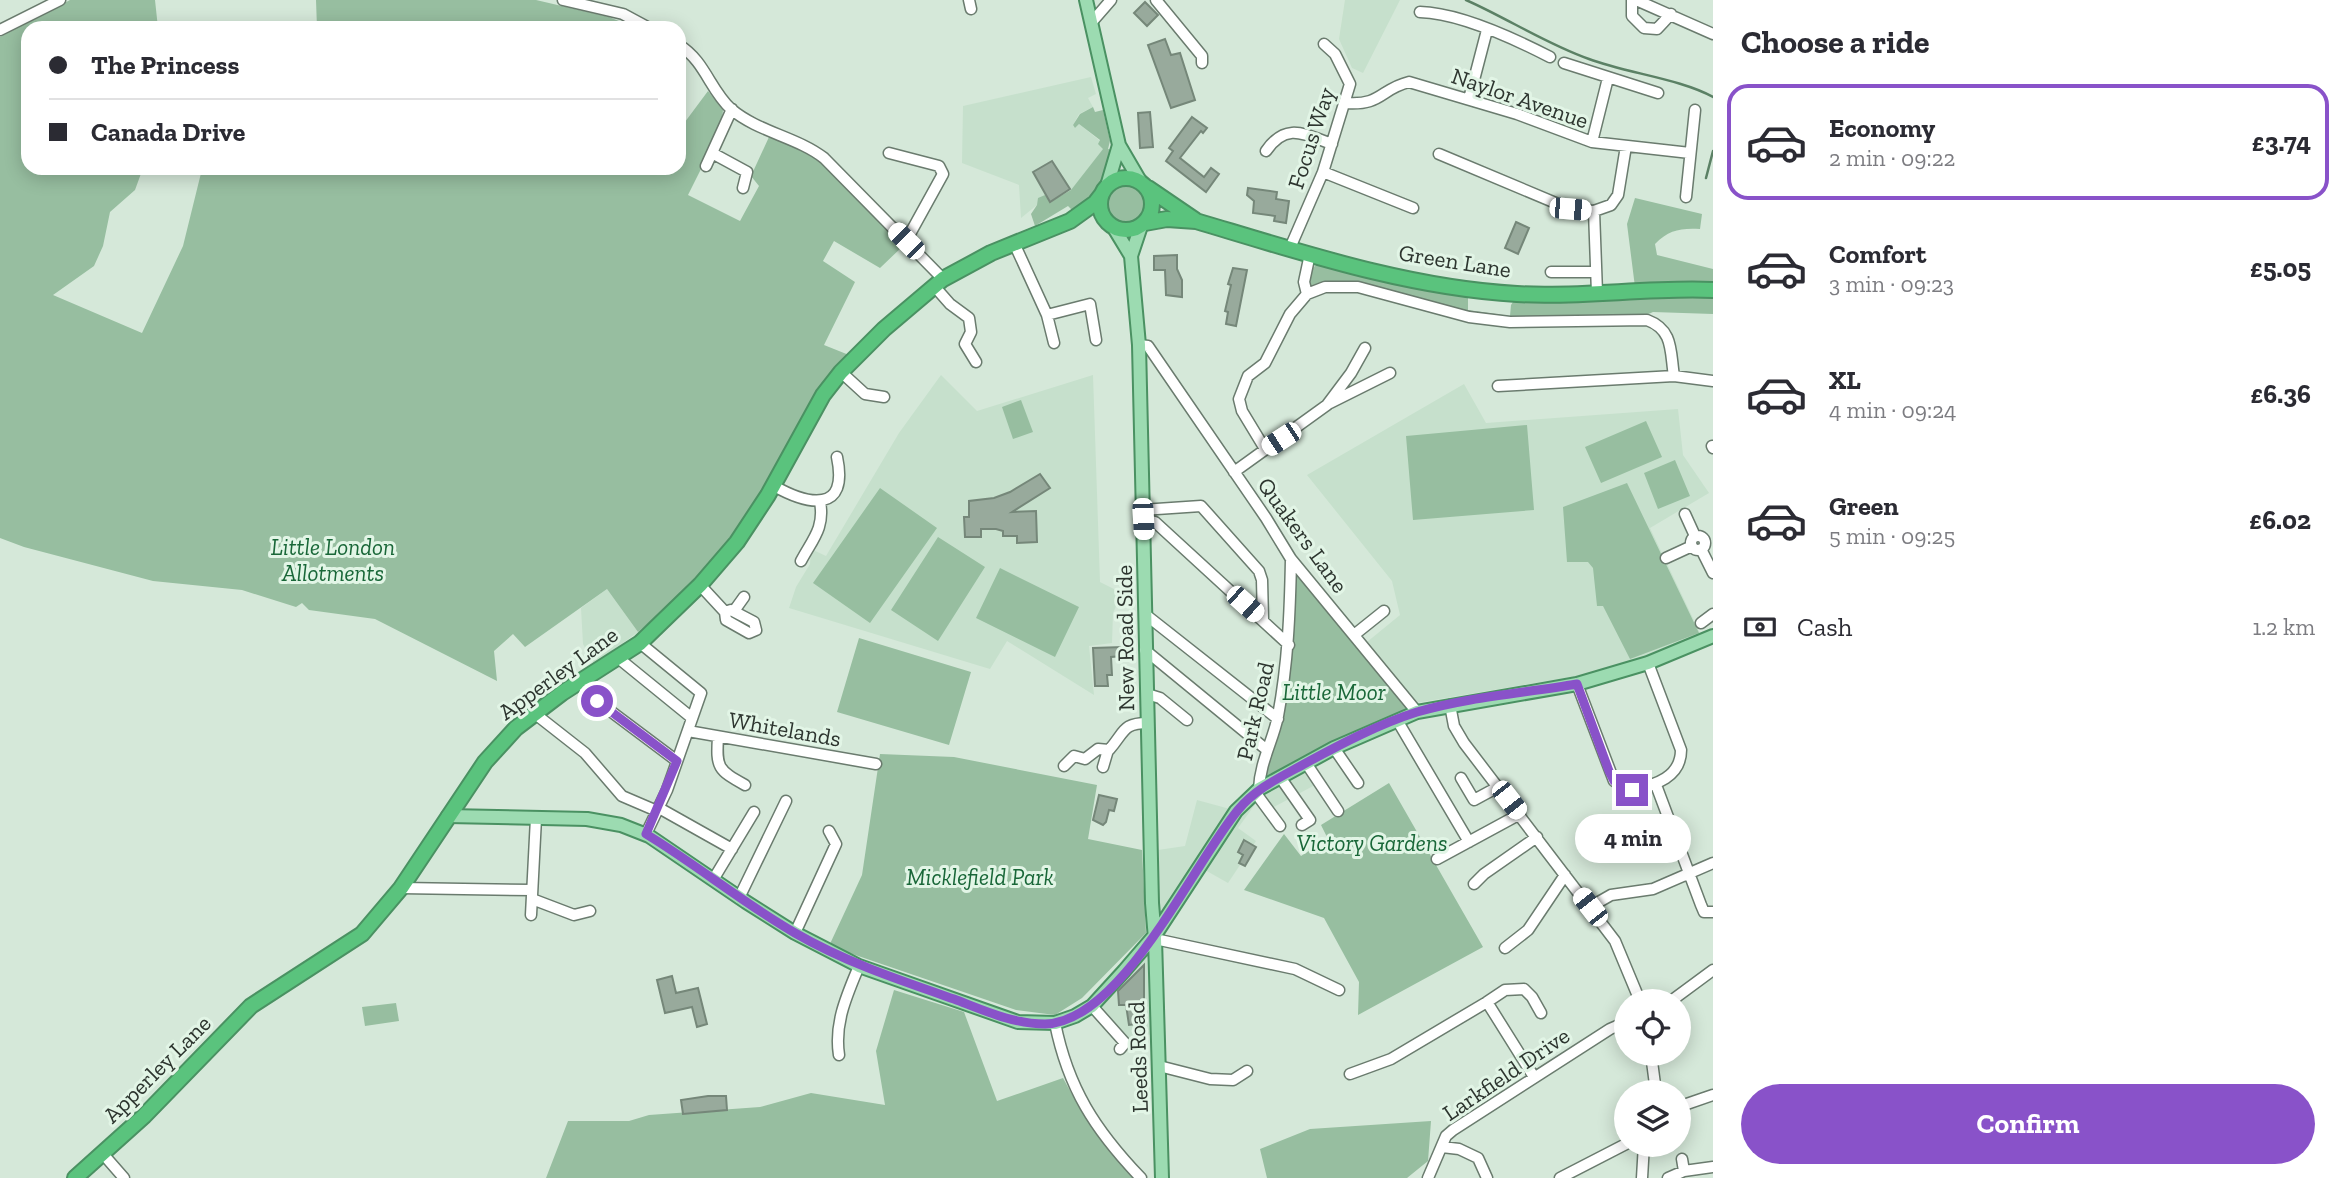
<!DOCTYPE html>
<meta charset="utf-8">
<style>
body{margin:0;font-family:"Zilla Slab",serif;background:#f7f7f7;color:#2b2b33;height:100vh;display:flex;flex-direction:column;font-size:26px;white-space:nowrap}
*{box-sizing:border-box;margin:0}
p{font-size:23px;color:#7c7c81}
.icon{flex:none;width:38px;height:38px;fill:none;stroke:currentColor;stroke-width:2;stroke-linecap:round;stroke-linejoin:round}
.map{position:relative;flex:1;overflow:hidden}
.details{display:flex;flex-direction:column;background:#fff;width:630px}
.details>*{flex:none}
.banner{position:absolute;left:21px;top:21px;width:665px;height:154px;border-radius:21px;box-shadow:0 4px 18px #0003;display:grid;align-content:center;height:154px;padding:0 28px;background:#fff}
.fabs{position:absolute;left:1614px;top:989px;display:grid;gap:14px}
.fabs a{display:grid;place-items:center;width:77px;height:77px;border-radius:50%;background:#fff;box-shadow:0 4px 18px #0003;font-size:35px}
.end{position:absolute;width:32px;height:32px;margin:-16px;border:9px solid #8952c9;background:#fff;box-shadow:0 0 0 4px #fff}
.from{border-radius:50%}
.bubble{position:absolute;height:49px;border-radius:24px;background:#fff;box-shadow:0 4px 18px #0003;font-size:23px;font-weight:700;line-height:49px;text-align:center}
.car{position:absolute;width:21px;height:42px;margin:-21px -10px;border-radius:9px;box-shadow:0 0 5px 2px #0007;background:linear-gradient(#fff 24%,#345 0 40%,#fff 0 76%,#345 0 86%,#fff 0)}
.banner b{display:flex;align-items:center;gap:24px;height:66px;font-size:26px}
.banner b+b{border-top:2px solid #e1e1e2}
.banner i{width:18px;height:18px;background:#2b2b33}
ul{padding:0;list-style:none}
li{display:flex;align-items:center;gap:21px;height:116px;margin:0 14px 10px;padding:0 14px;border:4px solid transparent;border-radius:21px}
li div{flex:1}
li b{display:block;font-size:26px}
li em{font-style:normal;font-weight:700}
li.on{border-color:#8952c9}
li>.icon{width:63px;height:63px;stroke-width:1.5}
h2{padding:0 28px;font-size:32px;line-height:84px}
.pay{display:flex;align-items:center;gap:18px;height:77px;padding:0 28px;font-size:26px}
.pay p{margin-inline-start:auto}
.cta{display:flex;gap:14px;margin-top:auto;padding:14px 28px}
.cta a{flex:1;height:80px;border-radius:42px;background:#8952c9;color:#fff;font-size:28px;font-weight:700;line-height:80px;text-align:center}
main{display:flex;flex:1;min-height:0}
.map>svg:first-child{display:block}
.built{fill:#c6e0cc}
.green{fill:#97bea0}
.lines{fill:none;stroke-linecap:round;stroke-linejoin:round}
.stream{stroke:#5b8165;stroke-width:2.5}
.building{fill:#98aa9c;stroke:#758779;stroke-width:2}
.minor-casing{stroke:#6a7b6e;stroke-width:13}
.major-casing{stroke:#4a9162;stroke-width:16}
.highway-casing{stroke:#4a9162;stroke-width:18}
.minor{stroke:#fff;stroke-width:10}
.major{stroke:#9cdbb1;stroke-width:12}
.highway{stroke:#5ac37d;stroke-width:14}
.route{stroke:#8952c9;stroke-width:9}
.labels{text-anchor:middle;stroke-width:6;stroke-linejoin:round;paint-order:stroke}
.street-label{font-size:23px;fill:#2d352f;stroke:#e2f5e6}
.park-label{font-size:23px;font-style:italic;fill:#196738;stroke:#e2f5e6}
</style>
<main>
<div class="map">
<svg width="1713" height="1178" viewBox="0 0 1713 1178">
<rect width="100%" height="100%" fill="#d5e8d9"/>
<!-- built -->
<path class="built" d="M1345,0H1400L1363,73L1352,68L1339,39Z
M1091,77L1096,94L1088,98L1093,107L1079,114L1073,125L1075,128L1079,124L1100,141L1104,148L1072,190L1050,202L1045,195L1037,205L1021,218L1019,185L962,163L963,106Z
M941,375L977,411L1093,375L1100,582L1122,593L1113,613L1112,643L1089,646L1094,695L1007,641L990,669L789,608L796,587L810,564L811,549L826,556L899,433Z
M1464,384L1486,423L1678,409L1683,455L1709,493L1650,528L1700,633L1636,662L1601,672L1416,703L1367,642L1400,615L1392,581L1307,475Z
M607,589L638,632L594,664L583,644L581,608Z
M1302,769L1315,785L1272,808L1256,803L1238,828L1256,841L1228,883L1205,870L1152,945V1035L1143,1034L1135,1044L1099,1010L1116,991L1158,912V850L1185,846L1197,800L1230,809Z"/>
<!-- green -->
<path class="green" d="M70,0H155L158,28H28V168H143L135,190L110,212L103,246L94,266L53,295L142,333L183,246L202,169L293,175L298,168H679V130L708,91L723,110L721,129L688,195L740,221L759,186L751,176L769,137L812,153L903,246L880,268L834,241L823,261L855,282L824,345L849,355L822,385L794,440L745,520L689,588L638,632L607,589L525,647L513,634L494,651L497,681L375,619L309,610L302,603L296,607L242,590L153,581L24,547L0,538V37Z
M316,0H536L609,17L631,26L630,28H317Z
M1093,107L1095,112L1103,110L1110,141L1108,149L1112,150C1105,178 1097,194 1073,211L1068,206L1035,226L1031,214L1037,205L1038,198L1045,195L1050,202L1071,190L1103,149L1098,144L1100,140L1079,124L1075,128L1073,125L1080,114Z
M1105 204a21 21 0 1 1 42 0a21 21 0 1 1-42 0Z
M1635,198L1702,214L1700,229C1680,228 1669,230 1655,244L1657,255L1713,269V290L1635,287L1627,224Z
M1320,262L1468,293V310L1510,316L1511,305L1515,299L1713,297V314L1653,312L1644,316L1510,319L1478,315L1351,283L1313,288L1308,283L1310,270Z
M1021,400L1033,432L1013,439L1002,407Z
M1646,421L1662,457L1601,483L1585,447Z
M1527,425L1534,510L1413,520L1406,436Z
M1675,460L1690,496L1658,509L1644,473Z
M1627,483L1699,633L1630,659L1603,606H1597L1593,568L1588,562H1567L1563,507Z
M880,488L937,528L870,623L813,583Z
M938,537L985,567L938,641L891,610Z
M1291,559L1417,712L1259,789L1278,719Z
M1000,568L1079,607L1055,657L976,618Z
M859,638L971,672L949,745L837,712Z
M880,754L954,757L1097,785L1088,839L1142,850L1146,933L1082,998L1055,1015L1016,1010L829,946L862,875Z
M1389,783L1483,947L1358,1015L1359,982L1324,918L1244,890L1284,834L1301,856L1328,839L1321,825Z
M894,990L964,1012L997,1101L1063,1078C1083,1115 1105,1147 1134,1178H546L568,1121H629L649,1115L760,1107L811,1093L885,1105L876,1051Z
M396,1003L399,1021L365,1026L362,1007Z
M1431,1121L1428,1161L1407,1178H1267L1260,1149L1310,1129Z"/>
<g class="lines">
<!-- stream -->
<path class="stream" d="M1466,0C1507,18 1546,44 1589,59C1626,73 1681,79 1713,97
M1706,178L1713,151"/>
</g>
<!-- building -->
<path class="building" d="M1145,2L1158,15L1147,26L1134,13Z
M1165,39L1171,55L1180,53L1195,100L1171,108L1148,45Z
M1150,112L1153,147L1140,148L1138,113Z
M1192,117L1207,128L1203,133L1201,131L1180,158L1204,177L1211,168L1219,174L1206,192L1166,161L1173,151L1169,148Z
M1052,161L1070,189L1050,202L1033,172Z
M1248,188L1277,192L1276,199L1289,201L1286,223L1274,221L1275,216L1253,213L1254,201L1247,195Z
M1516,222L1529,228L1518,254L1505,248Z
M1177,255V269L1182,280V297L1166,295L1165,270H1154V256Z
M1233,268L1247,270L1236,326L1226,324L1228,312L1225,311L1231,285L1228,284Z
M1040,474L1050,488L1012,512L1036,511L1037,542L1017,543V536H1003V531L996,529H981V537H965L964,517H969V501L994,498L1010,492Z
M1123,647V656L1111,657L1112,675H1107L1108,686H1095L1093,648Z
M1099,795L1117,799L1114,811L1109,810L1106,822L1103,825L1093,820Z
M1244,840L1256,847L1245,866L1239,863L1243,855L1238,852Z
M1144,965V1023L1129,1025L1126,1005H1119L1118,991Z
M672,976L676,993L698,988L707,1024L697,1027L692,1007L665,1013L657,980Z
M708,1096H726L727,1110L683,1114L681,1100Z"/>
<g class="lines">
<defs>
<path id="minor" d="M563,0L623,14L649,28
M969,0L971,9
M1156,0L1202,56V63
M1632,0V16L1644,28L1657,29L1671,14
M1636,0L1713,34
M1420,12C1460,13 1515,39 1550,57
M1091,23L1111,0
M0,30L60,0
M679,45C705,61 710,90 731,109C758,132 797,137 824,158L943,279
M1564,63L1658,93
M1469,99L1487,30
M1345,103C1382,106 1380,89 1409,82L1517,114L1592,142L1690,153
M1592,142L1608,78
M1266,151C1286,122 1304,134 1332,144
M712,153L747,172L743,188
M889,153L939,166L943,174L906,241
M1439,154L1570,209L1594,211L1611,205L1618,195L1626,146
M706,166L732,109
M1323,172L1413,208
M1686,197L1695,110
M1594,211L1597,293
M1014,243L1047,315L1090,304L1096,340
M1290,248L1323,172L1350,84L1335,54L1324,44
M1551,272H1596
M935,287L950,304L969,318L971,332L965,344L976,362
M1307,294L1325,287H1358L1469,317L1510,322L1647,320C1674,330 1670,352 1674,376
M1047,315L1054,343
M1139,345L1148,346L1266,518L1291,559L1417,712
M841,372L865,394L884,397
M1498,386L1674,376L1713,381
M1330,403L1390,373
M1712,446L1713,448
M1265,449L1242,411L1239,399L1248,376L1265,363L1290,314L1307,294L1304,282L1310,254
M1234,472L1327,405L1351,373L1365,348
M774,486C808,505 849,514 837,457
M1142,510L1201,506L1259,571L1262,580L1263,620
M1685,514L1695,536
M1143,519L1155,522L1289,645
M1691 543a7 7 0 1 1 14 0a7 7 0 1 1-14 0Z
M1701,549L1713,573
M1666,558L1692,546
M801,561C812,540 825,528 820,502
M700,585L725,612L726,620L749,633L756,630L754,622L731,610L725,612
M734,611L744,597
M1146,615L1278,719
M1701,623L1713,614
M1354,635L1384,611
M640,643L701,693L667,790L646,834
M1145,650L1267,750
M617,657L692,718
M579,682L597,701L677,761
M1577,684L1614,781L1632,790C1656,785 1681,777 1681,750L1648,663
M1147,694L1160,698L1187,720
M1450,705L1454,726L1464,743L1615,941L1640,1001
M534,713L585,753L622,796L657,811
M1397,720L1469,842
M688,731L876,764
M718,737C716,768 718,770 745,785
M1334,748L1358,783
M1306,763L1338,811
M1064,766L1074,756L1085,759L1098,749L1109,750C1125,732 1122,723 1148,723
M1103,767L1108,750
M1280,777L1310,820L1302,825
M1461,778L1474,800L1498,787
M1656,785L1701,905L1704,912H1713
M1259,789C1260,762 1273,741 1278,716C1288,663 1290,612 1291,559
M1255,792L1280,826
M659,808L732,849
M1437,859L1520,814
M713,880L754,812
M1474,884L1484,874L1537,837
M401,888L532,890
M739,898L786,801
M532,899L574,915L590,911
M1590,907L1611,895L1653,889L1713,863
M531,915L536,818
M795,933L836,844L829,831
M1155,939L1295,969L1339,990
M1505,948L1528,930L1565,875
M1671,1001L1713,970
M1487,1002L1505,990L1524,989L1532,997L1541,1013
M1092,1006L1125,1043L1120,1049
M1055,1023C1068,1088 1095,1130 1141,1178
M1651,1054L1656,1092
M839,1055C834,1023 847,995 859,966
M1159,1066L1210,1079L1233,1080L1247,1071
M1350,1074L1391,1059L1487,1002L1534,1077
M1678,1107L1713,1095
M1442,1147L1459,1149L1478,1158L1487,1178
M103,1154L124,1178
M1684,1171L1713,1167
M1428,1178L1446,1136L1453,1130L1610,1029L1626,1022
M1560,1178L1626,1144
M1642,1178L1644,1144
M1668,1178L1684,1171L1682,1159"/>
<path id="major" d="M1086,0L1119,145L1140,181
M1107,186L1119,145
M1114,228L1131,256L1139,345L1152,903L1155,939L1162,1178
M1131,256L1141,226
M448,816L587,819L621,825L649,836L746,902L795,933L859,966L1018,1022L1055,1023L1075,1016L1092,1006L1124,971L1155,935L1236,811L1259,789L1334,748L1417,712L1577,684L1648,663L1713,636"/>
<path id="highway" d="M1100 204a26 26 0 1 1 52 0a26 26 0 1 1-52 0Z
M1148,188L1195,220
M1145,223L1167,219L1196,221C1300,252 1408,288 1517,294C1582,298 1648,287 1713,290
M75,1178L144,1116L251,1006L362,934L401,888L485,762L516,728L562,693L640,643L700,585L737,542L768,495L823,395L841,372L884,329L943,279L991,253L1070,221L1095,203L1102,194"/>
</defs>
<!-- minor casing -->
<use href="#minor" class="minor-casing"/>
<!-- major casing -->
<use href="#major" class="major-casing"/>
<!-- highway casing -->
<use href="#highway" class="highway-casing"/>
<!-- minor -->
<use href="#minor" class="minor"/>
<!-- major -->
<use href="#major" class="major"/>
<!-- highway -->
<use href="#highway" class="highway"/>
</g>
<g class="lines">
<!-- route -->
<path class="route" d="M597,701L677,761L646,834C697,865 743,903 795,933C845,962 899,980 954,999C983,1010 1013,1024 1045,1024C1122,1022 1193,864 1238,810C1256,788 1281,777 1306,763C1341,744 1379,724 1417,712C1468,697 1525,693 1577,684L1609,771L1614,781L1632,790"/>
</g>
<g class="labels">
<!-- street labels -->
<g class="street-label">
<text transform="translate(1520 98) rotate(19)" y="8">Naylor Avenue</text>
<text transform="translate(1311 138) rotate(-72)" y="8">Focus Way</text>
<text transform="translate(1455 261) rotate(9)" y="8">Green Lane</text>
<text transform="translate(1303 535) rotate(54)" y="8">Quakers Lane</text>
<text transform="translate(1125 638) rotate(-91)" y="8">New Road Side</text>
<text transform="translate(558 673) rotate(-36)" y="8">Apperley Lane</text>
<text transform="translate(1255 711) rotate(-77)" y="8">Park Road</text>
<text transform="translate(785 729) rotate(10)" y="8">Whitelands</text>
<text transform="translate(1138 1057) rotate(-92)" y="8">Leeds Road</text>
<text transform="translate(157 1069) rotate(-45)" y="8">Apperley Lane</text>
<text transform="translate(1506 1074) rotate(-34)" y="8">Larkfield Drive</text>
</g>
<!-- park labels -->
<g class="park-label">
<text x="333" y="555">Little London<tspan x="333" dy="26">Allotments</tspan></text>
<text x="1334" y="700">Little Moor</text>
<text x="1372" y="851">Victory Gardens</text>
<text x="980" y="885">Micklefield Park</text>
</g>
</g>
</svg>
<div class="fabs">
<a><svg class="icon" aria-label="locate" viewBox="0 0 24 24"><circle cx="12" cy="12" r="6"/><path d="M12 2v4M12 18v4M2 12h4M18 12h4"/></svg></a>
<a><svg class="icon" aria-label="layers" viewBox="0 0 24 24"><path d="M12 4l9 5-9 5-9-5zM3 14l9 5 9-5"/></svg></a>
</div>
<i class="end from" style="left:597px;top:701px"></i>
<i class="end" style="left:1632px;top:790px"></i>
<div class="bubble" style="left:1575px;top:814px;width:116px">4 min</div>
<i class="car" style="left:1570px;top:209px;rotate:95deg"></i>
<i class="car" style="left:906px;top:241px;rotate:315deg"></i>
<i class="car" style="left:1281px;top:439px;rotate:237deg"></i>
<i class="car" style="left:1143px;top:519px;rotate:177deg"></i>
<i class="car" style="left:1245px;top:604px;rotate:132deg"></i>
<i class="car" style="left:1509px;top:800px;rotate:142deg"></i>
<i class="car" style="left:1590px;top:907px;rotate:322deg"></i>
<div class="banner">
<b><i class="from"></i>The Princess</b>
<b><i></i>Canada Drive</b>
</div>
</div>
<section class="details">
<h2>Choose a ride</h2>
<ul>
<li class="on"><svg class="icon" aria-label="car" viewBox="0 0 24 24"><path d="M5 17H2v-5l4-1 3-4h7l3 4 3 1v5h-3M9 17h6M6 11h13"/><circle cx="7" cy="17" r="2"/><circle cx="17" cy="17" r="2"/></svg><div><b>Economy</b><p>2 min · 09:22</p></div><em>£3.74</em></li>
<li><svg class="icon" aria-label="car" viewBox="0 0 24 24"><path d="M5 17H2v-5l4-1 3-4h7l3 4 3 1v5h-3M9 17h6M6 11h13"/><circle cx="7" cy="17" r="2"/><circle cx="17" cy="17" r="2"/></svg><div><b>Comfort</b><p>3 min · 09:23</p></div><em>£5.05</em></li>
<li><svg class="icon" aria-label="car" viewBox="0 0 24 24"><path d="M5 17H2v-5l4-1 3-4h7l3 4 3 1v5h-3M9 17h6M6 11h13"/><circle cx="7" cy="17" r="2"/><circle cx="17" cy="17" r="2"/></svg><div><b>XL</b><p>4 min · 09:24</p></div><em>£6.36</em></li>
<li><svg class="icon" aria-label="car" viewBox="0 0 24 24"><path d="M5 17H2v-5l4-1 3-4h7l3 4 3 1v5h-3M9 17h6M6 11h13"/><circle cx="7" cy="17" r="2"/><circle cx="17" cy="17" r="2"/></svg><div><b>Green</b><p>5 min · 09:25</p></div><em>£6.02</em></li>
</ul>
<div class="pay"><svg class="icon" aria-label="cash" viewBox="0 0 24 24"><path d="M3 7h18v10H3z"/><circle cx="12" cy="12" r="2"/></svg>Cash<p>1.2 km</p></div>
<div class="cta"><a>Confirm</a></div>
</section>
</main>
